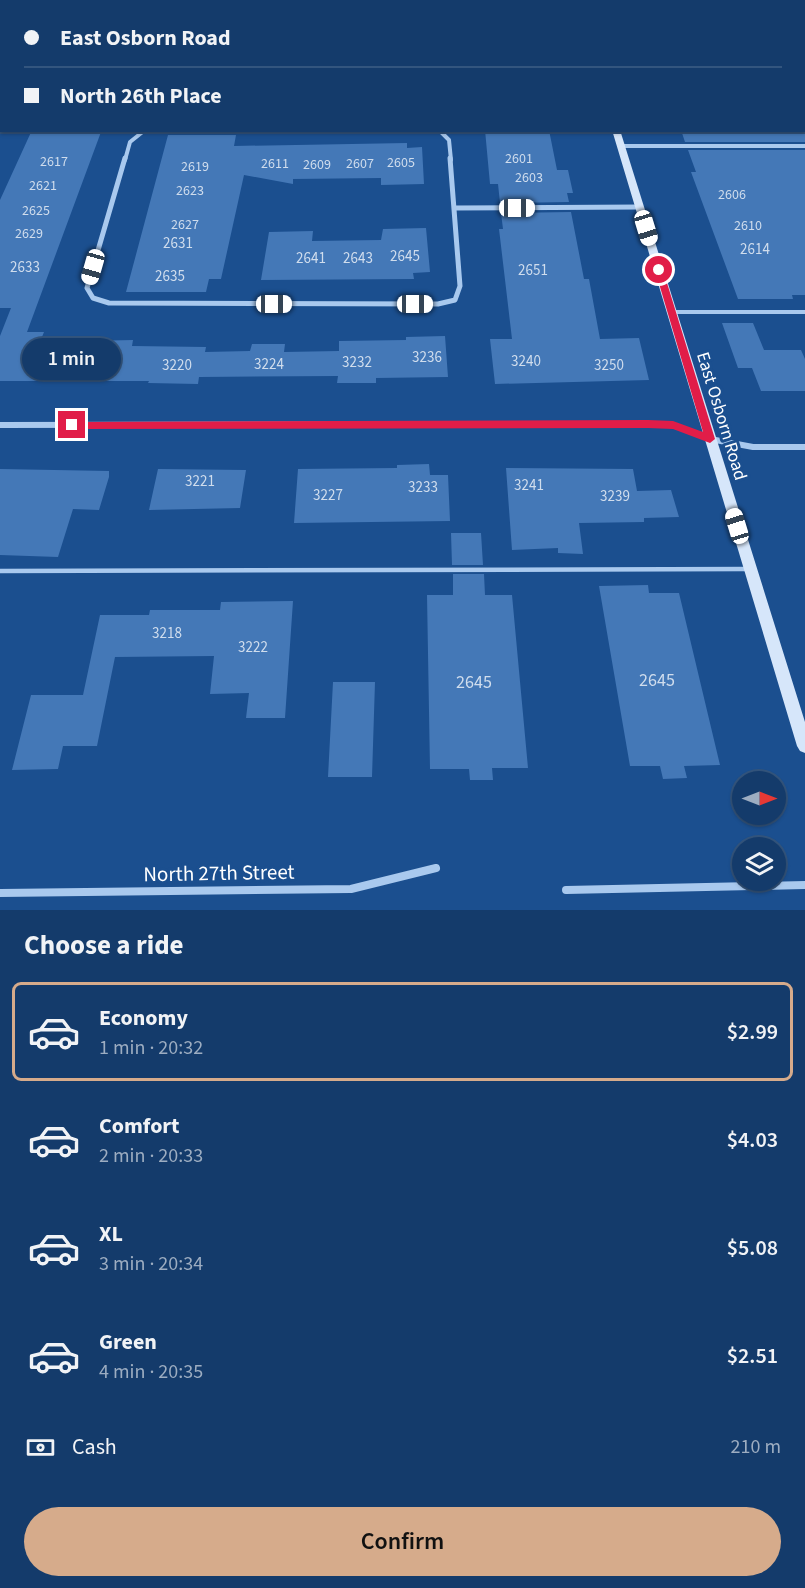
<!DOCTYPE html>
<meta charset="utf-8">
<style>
body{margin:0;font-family:"Source Sans 3",sans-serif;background:#1d4271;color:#f1f3f6;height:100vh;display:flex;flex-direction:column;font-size:22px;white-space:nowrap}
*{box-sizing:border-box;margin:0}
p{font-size:20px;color:#9dadc1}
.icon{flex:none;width:33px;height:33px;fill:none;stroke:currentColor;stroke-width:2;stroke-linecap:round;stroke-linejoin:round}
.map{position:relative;height:910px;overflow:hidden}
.side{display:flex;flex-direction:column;background:#143b6b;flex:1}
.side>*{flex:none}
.top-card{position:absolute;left:0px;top:0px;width:806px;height:132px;box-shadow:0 2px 4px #0004,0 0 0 2px #33557e;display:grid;align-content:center;height:132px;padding:0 24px;background:#143b6b}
.needle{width:39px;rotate:90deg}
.controls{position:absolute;left:732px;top:771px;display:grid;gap:12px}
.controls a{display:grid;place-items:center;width:54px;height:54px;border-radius:50%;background:#143b6b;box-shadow:0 2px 4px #0004,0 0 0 2px #33557e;font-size:30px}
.end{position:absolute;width:27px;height:27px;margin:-14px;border:8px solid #e11d48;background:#fff;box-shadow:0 0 0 3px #fff}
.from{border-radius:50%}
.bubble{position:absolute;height:42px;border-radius:21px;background:#143b6b;box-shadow:0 2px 4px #0004,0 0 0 2px #33557e;font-size:20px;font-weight:600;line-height:42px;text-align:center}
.car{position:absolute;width:18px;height:36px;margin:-18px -9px;border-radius:8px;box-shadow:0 0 4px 2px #0007;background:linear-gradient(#fff 24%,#345 0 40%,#fff 0 76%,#345 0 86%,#fff 0)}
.top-card b{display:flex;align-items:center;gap:21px;height:57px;font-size:22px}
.top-card b+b{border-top:2px solid #33557e}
.top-card i{width:15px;height:15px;background:#f1f3f6}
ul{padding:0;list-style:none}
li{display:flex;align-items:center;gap:18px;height:99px;margin:0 12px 9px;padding:0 12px;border:3px solid transparent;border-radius:9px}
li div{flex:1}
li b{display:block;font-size:22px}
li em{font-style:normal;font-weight:600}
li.active{border-color:#d6ab8b}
li>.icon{width:54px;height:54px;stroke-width:1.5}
h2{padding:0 24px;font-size:27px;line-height:72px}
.pay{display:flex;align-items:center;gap:15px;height:66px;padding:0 24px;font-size:22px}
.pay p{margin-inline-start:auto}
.primary-button{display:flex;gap:12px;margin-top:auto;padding:12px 24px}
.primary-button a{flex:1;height:69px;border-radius:36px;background:#d6ab8b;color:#111;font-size:24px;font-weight:600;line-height:69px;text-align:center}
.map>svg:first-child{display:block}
.building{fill:#4478b7}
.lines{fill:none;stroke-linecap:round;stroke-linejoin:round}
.service-far1{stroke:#a9c9ee;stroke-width:4}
.service{stroke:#a9c9ee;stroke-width:4.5}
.minor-far3{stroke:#a9c9ee;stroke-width:4}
.minor-far2{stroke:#a9c9ee;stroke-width:5}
.minor-far1{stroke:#a9c9ee;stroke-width:6}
.minor{stroke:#a9c9ee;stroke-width:8}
.secondary{fill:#d6e6fa;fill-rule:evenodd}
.route{fill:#e11d48}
.labels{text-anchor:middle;stroke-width:6;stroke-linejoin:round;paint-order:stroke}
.far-number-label{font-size:14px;fill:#d0dded}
.number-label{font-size:15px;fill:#d0dded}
.street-label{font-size:18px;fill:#fff;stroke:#1b4f8f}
.near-number-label{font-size:18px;fill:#d0dded}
.near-street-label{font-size:21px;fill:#fff;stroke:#1b4f8f}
</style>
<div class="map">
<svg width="805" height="910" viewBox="0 0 805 910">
<rect width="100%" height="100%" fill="#1b4f8f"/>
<!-- building -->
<path class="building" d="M32,130L101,132L27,332H44L40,342L133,340L132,346L206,347L205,352L250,351L252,344H285L284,352L339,351V341L406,340V337L445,336L448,377L376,378V383H337L338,376L199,377L198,384L148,383L149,381H0V336L11,308H0V200Z
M485,130H549L557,170H568L573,193H567L569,202L500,203L498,184H490Z
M681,130H805V142H685Z
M168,135H236L234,146L407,143V148L422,147L424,184L381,185V178L293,179V184L244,175L221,279H209L206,292H126Z
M688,150H805V295H792L793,299H738L691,172H696Z
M571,212L584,279H589L600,339L639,338L649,380L495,384L490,339H512L499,229H503L501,213Z
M426,228L430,272L413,273L414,279L261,280L269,232L313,231L312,241L381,240L383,229Z
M722,323H753L764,350H801L805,359V391H761L752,368H738Z
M429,464L430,475H448L450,521L294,523L298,469L397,468V465Z
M506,468L633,469L637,491L671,490L679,517L644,518V522L579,523L583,554L558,553V548L512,550Z
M0,469L109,471V477L99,510L73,509L58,557L0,555Z
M158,469L246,470L240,508L149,510Z
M451,533H481L483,565H452Z
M453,574H484L485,595H512L528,768H492L493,780H470L469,769H430L427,595H453Z
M648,585L649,593H679L720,765L684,766L687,778L663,779L660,766H630L599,586Z
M293,601L285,718H246L249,693L210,694L214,656L115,657L97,746H63L58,769L12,770L31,695H83L100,615H149L150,610H220L221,602Z
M333,682H375L372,777H328Z"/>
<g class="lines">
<!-- service-far1 -->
<path class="service-far1" d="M672,312H805"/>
<!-- service -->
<path class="service" d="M0,571L747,569"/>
<!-- minor-far3 -->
<path class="minor-far3" d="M0,129L2,126
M439,130L449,140L451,160
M621,146H805
M125,160L130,142L145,130"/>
<!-- minor-far2 -->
<path class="minor-far2" d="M125,158L87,288L93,298L109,303L438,304L455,300L460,286L450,158
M454,208L640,207"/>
<!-- minor-far1 -->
<path class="minor-far1" d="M0,425L647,424L673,425L710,439L753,447H805"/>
<!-- minor -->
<path class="minor" d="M566,890L805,885
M0,893L351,889L436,868"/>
<!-- secondary -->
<path class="secondary" d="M571,0H579V2H572Z
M612,130H620L805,722V753L800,751L797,746Z"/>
</g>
<!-- route -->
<path class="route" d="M659,267L663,270L715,439L710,443L673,429L648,428L72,429L67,425L72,422L648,420L673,421L703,432L655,270Z"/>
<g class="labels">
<!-- far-number labels -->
<g class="far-number-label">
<text x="519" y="163">2601</text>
<text x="54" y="166">2617</text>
<text x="401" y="167">2605</text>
<text x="275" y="168">2611</text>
<text x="360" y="168">2607</text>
<text x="317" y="169">2609</text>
<text x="195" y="171">2619</text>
<text x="529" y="182">2603</text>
<text x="43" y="190">2621</text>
<text x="190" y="195">2623</text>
<text x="732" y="199">2606</text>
<text x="36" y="215">2625</text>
<text x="185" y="229">2627</text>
<text x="748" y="230">2610</text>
<text x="29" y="238">2629</text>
</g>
<!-- number labels -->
<g class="number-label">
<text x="178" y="248">2631</text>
<text x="755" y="254">2614</text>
<text x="405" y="261">2645</text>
<text x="311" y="263">2641</text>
<text x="358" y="263">2643</text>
<text x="25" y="272">2633</text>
<text x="533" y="275">2651</text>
<text x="170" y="281">2635</text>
<text x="427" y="362">3236</text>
<text x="526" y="366">3240</text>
<text x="357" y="367">3232</text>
<text x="269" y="369">3224</text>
<text x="177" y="370">3220</text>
<text x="609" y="370">3250</text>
<text x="200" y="486">3221</text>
<text x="529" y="490">3241</text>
<text x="423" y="492">3233</text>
<text x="328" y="500">3227</text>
<text x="615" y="501">3239</text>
<text x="167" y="638">3218</text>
<text x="253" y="652">3222</text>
</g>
<!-- street labels -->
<g class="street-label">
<text transform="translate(722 416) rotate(73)" y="6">East Osborn Road</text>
</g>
<!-- near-number labels -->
<g class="near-number-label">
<text x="657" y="686">2645</text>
<text x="474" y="688">2645</text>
</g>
<!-- near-street labels -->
<g class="near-street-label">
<text transform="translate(219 873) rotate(-1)" y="7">North 27th Street</text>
</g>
</g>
</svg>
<div class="controls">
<a><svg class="needle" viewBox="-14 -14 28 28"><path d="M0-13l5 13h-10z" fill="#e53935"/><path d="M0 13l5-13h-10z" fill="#9dadc1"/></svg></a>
<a><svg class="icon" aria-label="layers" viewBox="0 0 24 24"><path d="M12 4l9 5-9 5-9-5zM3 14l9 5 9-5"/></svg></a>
</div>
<i class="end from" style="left:659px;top:270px"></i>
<i class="end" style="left:72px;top:425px"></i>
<div class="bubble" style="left:22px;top:338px;width:99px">1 min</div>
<i class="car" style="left:517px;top:208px;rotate:90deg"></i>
<i class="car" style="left:646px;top:228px;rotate:163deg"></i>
<i class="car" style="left:93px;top:267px;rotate:196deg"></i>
<i class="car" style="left:274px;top:304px;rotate:90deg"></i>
<i class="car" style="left:415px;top:304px;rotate:90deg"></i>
<i class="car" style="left:737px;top:526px;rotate:343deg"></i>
<div class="top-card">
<b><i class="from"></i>East Osborn Road</b>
<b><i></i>North 26th Place</b>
</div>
</div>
<section class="side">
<h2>Choose a ride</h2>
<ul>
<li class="active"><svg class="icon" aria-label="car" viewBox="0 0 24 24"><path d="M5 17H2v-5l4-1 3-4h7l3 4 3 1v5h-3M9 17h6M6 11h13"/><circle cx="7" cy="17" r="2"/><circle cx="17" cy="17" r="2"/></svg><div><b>Economy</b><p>1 min · 20:32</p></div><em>$2.99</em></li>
<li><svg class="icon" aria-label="car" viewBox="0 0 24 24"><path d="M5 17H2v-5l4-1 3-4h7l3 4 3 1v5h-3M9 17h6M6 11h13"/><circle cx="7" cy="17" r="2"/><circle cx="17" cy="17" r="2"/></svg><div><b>Comfort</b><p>2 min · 20:33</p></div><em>$4.03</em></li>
<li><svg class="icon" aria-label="car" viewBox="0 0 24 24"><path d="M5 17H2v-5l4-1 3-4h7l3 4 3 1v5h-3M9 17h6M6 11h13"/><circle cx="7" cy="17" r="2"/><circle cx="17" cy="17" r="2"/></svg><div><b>XL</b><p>3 min · 20:34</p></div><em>$5.08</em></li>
<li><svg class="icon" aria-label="car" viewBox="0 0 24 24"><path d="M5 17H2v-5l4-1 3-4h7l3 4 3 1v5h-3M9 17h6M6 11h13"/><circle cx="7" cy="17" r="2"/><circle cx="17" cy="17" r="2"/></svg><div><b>Green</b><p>4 min · 20:35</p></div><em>$2.51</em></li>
</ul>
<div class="pay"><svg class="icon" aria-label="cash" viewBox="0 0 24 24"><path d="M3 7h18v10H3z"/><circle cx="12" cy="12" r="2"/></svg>Cash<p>210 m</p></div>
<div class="primary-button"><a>Confirm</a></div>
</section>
